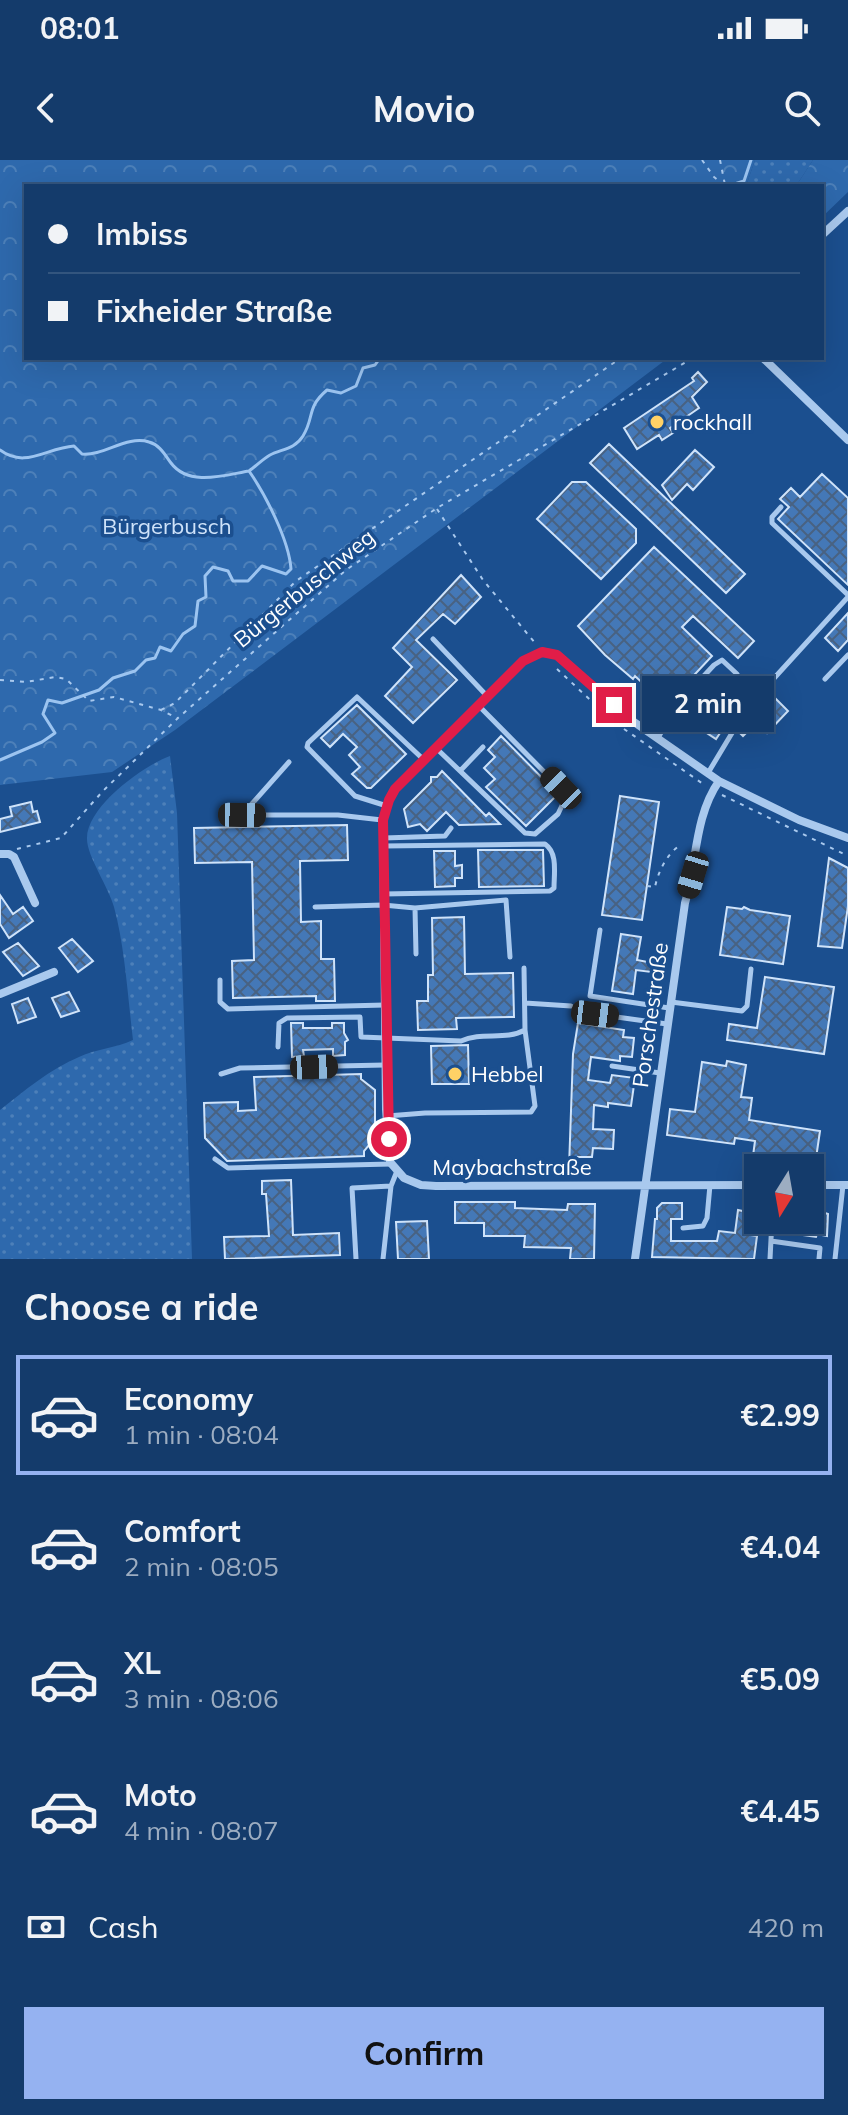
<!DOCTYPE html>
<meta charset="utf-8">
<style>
body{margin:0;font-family:Mulish,sans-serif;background:#214673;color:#f1f3f6;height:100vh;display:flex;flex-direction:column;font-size:30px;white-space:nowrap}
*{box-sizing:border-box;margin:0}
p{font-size:26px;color:#9dadc1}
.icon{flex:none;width:44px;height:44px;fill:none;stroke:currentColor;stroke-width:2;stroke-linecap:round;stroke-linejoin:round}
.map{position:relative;height:1099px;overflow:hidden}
.details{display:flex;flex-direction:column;background:#143b6b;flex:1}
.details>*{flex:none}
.hud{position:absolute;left:24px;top:24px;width:800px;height:176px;border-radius:0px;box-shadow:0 8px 32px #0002,0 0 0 2px #33557e;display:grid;align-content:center;height:176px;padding:0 24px;background:#143b6b}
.needle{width:52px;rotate:191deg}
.buttons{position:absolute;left:744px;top:994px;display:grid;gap:16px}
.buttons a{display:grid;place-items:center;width:80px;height:80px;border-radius:0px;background:#143b6b;box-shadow:0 8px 32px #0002,0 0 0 2px #33557e;font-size:40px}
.end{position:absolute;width:36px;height:36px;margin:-18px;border:10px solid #e11d48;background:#fff;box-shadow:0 0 0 4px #fff}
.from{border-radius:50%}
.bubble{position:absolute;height:56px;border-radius:0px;background:#143b6b;box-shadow:0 8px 32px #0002,0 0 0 2px #33557e;font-size:26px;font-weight:700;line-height:56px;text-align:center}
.car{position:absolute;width:24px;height:48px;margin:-24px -12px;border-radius:10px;box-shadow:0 0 6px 2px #0007;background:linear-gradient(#222 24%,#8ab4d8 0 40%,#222 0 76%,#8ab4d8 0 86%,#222 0)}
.hud b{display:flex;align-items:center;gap:28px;height:76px;font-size:30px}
.hud b+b{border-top:2px solid #33557e}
.hud i{width:20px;height:20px;background:#f1f3f6}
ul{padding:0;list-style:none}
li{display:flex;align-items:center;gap:24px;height:120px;margin:0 16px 12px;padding:0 8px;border:4px solid transparent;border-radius:0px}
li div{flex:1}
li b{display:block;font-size:30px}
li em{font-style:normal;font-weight:700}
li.current{border-color:#95b2f1}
li>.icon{width:72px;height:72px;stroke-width:1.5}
h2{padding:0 24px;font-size:36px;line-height:96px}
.pay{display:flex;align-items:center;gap:20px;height:88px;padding:0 24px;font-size:30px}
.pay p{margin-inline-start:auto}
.primary-button{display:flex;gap:16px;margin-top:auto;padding:16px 24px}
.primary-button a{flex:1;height:92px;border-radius:0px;background:#95b2f1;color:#111;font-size:32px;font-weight:700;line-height:92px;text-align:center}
.status{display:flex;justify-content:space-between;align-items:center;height:56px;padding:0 40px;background:#143b6b;direction:ltr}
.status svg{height:22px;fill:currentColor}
header{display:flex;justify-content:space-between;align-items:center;height:104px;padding:0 24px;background:#143b6b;font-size:36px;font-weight:700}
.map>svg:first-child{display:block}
.grass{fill:url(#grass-dots)}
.forest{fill:url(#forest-crowns)}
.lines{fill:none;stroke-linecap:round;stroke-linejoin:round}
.stream{stroke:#9cc4f0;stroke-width:3}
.building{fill:url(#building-cross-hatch);stroke:#cfe3fa;stroke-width:2}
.path{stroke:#a9c9ee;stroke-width:2;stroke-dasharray:4 6;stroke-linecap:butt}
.service{stroke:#a9c9ee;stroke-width:5}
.minor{stroke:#a9c9ee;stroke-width:8}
.route{stroke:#e11d48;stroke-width:10}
.poi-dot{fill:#ffd166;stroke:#1b4f8f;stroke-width:3}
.labels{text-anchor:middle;stroke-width:7;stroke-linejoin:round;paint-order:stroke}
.poi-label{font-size:22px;fill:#fff;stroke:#1b4f8f;text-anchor:start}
.park-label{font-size:22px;fill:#cfe3fa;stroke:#1b4f8f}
.street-label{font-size:22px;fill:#fff;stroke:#1b4f8f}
</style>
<div class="status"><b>08:01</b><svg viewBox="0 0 49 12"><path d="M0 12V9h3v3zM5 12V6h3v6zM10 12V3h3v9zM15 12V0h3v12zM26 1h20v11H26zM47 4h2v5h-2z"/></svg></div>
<header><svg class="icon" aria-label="back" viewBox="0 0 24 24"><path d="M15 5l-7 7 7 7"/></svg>Movio<svg class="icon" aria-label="search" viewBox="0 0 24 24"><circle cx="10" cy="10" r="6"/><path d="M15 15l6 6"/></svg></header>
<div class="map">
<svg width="848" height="1099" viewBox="0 0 848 1099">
<defs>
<pattern id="grass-dots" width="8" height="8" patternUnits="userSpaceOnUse" patternTransform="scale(2)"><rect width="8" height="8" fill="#2e69ad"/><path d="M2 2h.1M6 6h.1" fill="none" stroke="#4d80b9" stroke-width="1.8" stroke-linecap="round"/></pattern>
<pattern id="forest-crowns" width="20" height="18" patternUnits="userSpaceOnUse" patternTransform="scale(2)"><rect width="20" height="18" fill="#2e69ad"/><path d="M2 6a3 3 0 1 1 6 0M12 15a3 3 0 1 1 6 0" fill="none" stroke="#4d80b9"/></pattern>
<pattern id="building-cross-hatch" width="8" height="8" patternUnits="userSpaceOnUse" patternTransform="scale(2)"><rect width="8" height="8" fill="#4478b7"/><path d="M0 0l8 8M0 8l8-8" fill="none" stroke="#486282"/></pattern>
</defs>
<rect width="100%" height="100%" fill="#1b4f8f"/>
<!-- grass -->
<path class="grass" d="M755,0H813L796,26H746Z
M170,596L177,653L192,1099H0V950C24,931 50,909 79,897C96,889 116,888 133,880C128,839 125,787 114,747C109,728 87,696 87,679C86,647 143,606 170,596Z"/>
<!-- forest -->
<path class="forest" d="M0,0H755L746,26H26V198H668L175,570L112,612L0,625Z
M813,0H848V32L822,57V26H796Z"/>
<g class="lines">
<!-- stream -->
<path class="stream" d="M728,26L744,21L751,0
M0,290C25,309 46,288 74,286L82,294C104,296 127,275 149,282C160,285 165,295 171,303C189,327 225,315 249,311
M0,600L42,582L55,573L43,554L48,540L62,543L99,530L113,518L135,511L146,500L155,498L160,487L171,491L183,474L195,466L198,441L206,437L205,416L213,407L228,411L233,421H248L262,406L286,414L291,409C289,380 265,334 249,311C256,306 263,299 270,295C282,289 295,289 303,276C315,256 306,248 327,230L341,233L356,226L363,208L375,205L380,198"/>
</g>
<!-- building -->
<path class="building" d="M698,212L707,222L692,237L699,248L670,268L673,273L662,280L659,275L637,289L624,268L694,221L692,218Z
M609,284L745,414L726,433L590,303Z
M695,290L714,307L693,330L687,324L672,340L662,325Z
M822,314L848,338V425L778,359L789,347L780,339L791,328L800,337Z
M572,322H586L636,369V383L601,419L537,359Z
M654,387L754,481L738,498L693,456L682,467L712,496L666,545L635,516L633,519L605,495L578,466Z
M461,415L481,437L455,464L443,454L416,480L457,520L413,563L385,536L412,507L393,488Z
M848,453V480L838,491L825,478Z
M769,532L788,551L767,573L756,563L743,576L739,572L751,551Z
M357,545L406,594L371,628H367L352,614L360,607L349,595L357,587L343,574L330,587L321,578Z
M688,549L694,554L698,549L724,567L716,579L681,556Z
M501,576L558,634L526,666L486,627L495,619L484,608L495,597L488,590Z
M442,611L486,656L489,653L500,664L459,665L446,652L427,671L420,664L408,667L404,649L431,622V617H437Z
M620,636L659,642L642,760L602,755Z
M31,642L33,652L37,651L40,662L0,672V659L12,656L10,647Z
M347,665L348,700L300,701L301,762L321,761V799H334L335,841H316V836L233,838L232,801L254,800L252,702L195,703L194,668Z
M478,690H543L544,726L479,727Z
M434,691H455V706L462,705V718H455V726L435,727Z
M829,698L848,708V746L842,788L818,786Z
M0,735L13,754L23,747L33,761L9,778L0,764Z
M727,747L742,749L744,747L750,750L790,756L783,804L720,795Z
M464,757L465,814L513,813L514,857L456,858L457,869L418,870L417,841H428V815H433L432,758Z
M621,774L641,777L637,800L653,803L651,812L636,810L633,834L612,831Z
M72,779L93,801L78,812L59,788Z
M18,783L39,806L23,816L3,792Z
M765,817L834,827L824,894L727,880L729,864L757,868Z
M69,832L79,851L61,857L52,838Z
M28,838L36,857L18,863L12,844Z
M291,863H303V868H332V863H344V873L348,880L345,882V895L333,896V889L303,890L304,896L292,897Z
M578,863L624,870L623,877L634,878L632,897L620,896V901L591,897L588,920L610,923L612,915L635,918L631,946L608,943V947L594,945L593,969L614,970L613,989L593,988L592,997H578V1008H569L573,894Z
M468,885L469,924H432L431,886Z
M727,901L746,905L741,937L752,938L749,960L820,971L815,1005L753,996L755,981L735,978L734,984L667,975L670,949L695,952L702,902L726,906Z
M361,914V919L375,930V978L364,991V996L227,1001L205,978L204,943L238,942V951L256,950L254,917Z
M291,1020L293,1075L339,1073L340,1095L225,1099L224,1077L269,1076L266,1034H262V1021Z
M455,1042H515V1048L567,1050L568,1044H595L594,1099H570L571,1088L524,1087L525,1076H484V1063H455Z
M662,1043H682V1059H671V1081H717L719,1071L735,1073L738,1050L747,1052L748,1044L757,1045L756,1053L749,1052L754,1053L750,1075L757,1076L754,1099L652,1097L655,1059H657V1048Z
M810,1048L828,1054L827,1076L817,1074L816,1077L781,1072L783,1060H810Z
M427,1061L429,1099H398L396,1062Z"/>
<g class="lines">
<!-- path -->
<path class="path" d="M702,0L714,17L725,26
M720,0L725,25
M437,349L483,420L535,483
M557,509L614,562L706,626
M0,520L26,522L55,517L66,519L89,541L114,537L161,550L177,558
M161,550L175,543L296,421L618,200L652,198
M722,635L848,696
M17,689L61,678L103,631L178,558L346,410L437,348L693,198
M647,726L655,727C658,712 667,694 679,686"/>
<!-- service -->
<path class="service" d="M781,347L772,357V363L848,435
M433,479L487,536
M825,519L848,495
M658,578L675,547L714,505L722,500L737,514
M436,588L525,673L535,674L558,654L567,635L479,546
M289,602L242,655H338L382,660
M460,611L483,587
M708,613L747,548L848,437
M387,646L355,636L307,587L308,583L357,537L424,600
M384,678L445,676L451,668
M383,734L550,731L554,728C554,713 558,693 545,684L384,686
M315,747L383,745L415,748L506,740L510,797
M415,748L416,794
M600,770L590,836L669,848
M220,820V842L228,849L385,845
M671,842L742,851L747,846L751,809
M525,843L571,846
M595,854L667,864
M278,887L279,863L287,858L360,857L361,877L461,881C482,871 505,881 525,870L524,808
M612,906L660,913
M221,914L240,908L385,905
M387,956L425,953L531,952L535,946L525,870
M215,999L228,1008L391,1004
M683,1068L703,1066L707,1058L710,1025
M771,1081L820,1088L819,1099
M356,1099L352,1028L391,1026L397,1011
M383,1099L391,1026
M770,1099L772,1060
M835,1099L843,1025"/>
<!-- minor -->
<path class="minor" d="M822,75L848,51
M763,198L848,280
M0,694H9L14,697L35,743
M0,834L54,812
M758,1025L436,1026L421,1025L404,1018L390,1002L386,949L383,660L389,640L395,629L523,501L542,492L557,495L634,562L719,621L799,660L848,678
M810,1025H848
M635,1099L685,743C697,703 694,657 719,621"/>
</g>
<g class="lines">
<!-- route -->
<path class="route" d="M389,979L383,660L389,640L395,629L523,501L542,492L557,495L614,545"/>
</g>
<!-- markers -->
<g class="poi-dot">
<circle cx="657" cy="262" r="8"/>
<circle cx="455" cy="914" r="8"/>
</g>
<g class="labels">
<!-- poi labels -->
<g class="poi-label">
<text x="673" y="270">rockhall</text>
<text x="471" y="922">Hebbel</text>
</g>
<!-- park labels -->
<g class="park-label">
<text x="167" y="374">Bürgerbusch</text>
</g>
<!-- street labels -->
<g class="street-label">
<text transform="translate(304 428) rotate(-39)" y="8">Bürgerbuschweg</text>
<text transform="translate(650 855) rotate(-82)" y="8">Porschestraße</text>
<text x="512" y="1015">Maybachstraße</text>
</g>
</g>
</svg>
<div class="buttons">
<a><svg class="needle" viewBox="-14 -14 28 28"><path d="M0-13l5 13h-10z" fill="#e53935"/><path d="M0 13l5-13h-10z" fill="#9dadc1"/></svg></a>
</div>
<i class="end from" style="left:389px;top:979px"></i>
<i class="end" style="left:614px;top:545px"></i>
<div class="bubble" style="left:642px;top:516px;width:132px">2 min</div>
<i class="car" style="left:561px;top:628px;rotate:316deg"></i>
<i class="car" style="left:242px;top:655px;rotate:91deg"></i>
<i class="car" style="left:693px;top:715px;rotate:197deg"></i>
<i class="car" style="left:595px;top:854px;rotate:97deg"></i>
<i class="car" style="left:314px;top:907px;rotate:88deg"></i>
<div class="hud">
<b><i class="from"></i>Imbiss</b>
<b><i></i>Fixheider Straße</b>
</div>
</div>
<section class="details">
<h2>Choose a ride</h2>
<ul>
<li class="current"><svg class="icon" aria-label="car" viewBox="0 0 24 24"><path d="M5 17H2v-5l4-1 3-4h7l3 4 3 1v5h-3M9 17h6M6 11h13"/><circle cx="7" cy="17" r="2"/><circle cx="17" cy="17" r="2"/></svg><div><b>Economy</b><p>1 min · 08:04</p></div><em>€2.99</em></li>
<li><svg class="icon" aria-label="car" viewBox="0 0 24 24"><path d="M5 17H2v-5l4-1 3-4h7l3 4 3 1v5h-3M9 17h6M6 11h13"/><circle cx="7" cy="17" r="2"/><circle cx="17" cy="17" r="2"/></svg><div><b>Comfort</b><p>2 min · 08:05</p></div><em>€4.04</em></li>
<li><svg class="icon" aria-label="car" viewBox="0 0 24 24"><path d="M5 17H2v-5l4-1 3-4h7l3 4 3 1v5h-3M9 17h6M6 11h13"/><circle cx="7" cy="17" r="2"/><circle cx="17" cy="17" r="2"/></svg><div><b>XL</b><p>3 min · 08:06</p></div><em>€5.09</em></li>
<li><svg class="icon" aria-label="car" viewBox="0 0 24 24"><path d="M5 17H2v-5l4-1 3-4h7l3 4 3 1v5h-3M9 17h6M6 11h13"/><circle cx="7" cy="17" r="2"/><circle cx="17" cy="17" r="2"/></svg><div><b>Moto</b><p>4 min · 08:07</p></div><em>€4.45</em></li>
</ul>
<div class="pay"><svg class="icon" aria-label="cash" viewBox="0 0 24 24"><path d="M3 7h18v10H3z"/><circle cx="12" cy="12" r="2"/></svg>Cash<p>420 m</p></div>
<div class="primary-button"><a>Confirm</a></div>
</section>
